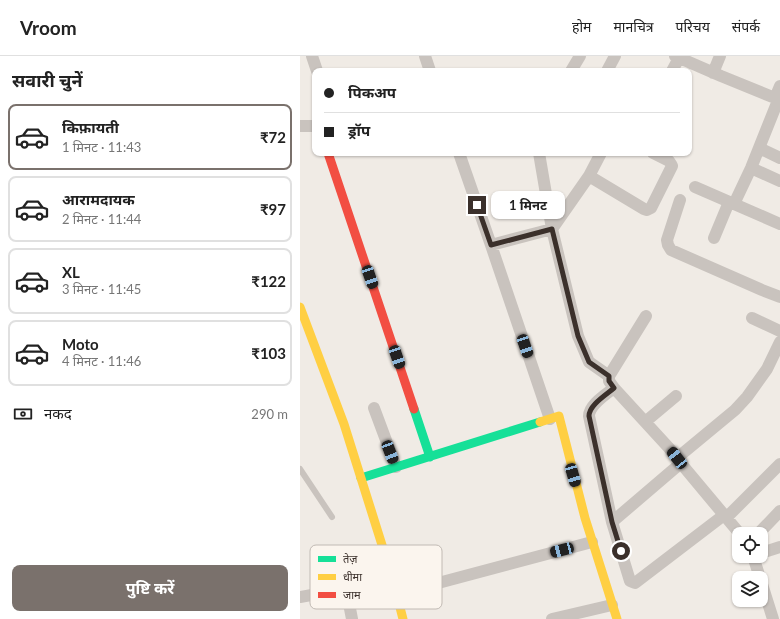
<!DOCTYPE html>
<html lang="hi">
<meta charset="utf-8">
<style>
body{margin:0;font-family:Lato,"Noto Sans Devanagari",sans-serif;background:#f6f6f6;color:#222;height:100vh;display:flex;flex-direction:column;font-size:15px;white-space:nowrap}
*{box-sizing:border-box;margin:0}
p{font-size:13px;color:#767676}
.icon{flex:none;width:22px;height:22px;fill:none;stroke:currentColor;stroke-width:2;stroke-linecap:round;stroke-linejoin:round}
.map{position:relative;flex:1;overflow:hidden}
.panel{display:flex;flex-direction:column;background:#fff;width:300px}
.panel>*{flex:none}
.hud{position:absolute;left:12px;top:12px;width:380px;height:88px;border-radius:8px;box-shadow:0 1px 3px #0004;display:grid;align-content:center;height:88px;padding:0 12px;background:#fff}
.controls{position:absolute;left:432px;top:471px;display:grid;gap:8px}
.controls a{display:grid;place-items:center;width:36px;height:36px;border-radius:8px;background:#fff;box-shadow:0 1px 3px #0004;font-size:20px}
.end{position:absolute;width:18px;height:18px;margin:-9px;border:5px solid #3b302b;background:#fff;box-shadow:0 0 0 2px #fff}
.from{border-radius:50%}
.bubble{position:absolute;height:28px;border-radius:8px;background:#fff;box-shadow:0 1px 3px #0004;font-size:13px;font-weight:700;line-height:28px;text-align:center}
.car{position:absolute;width:12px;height:24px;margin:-12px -6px;border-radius:5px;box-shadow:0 0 3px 1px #0007;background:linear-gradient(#222 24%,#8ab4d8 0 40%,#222 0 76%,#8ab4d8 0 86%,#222 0)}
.hud b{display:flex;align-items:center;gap:14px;height:38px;font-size:15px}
.hud b+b{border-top:1px solid #e0e0e0}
.hud i{width:10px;height:10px;background:#222}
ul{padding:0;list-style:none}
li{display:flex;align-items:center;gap:12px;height:66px;margin:0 8px 6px;padding:0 4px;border:2px solid #e0e0e0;border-radius:8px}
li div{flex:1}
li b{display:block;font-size:15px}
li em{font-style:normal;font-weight:700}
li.on{border-color:#7a716c}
li>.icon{width:36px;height:36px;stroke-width:1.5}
h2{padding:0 12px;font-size:18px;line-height:48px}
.pay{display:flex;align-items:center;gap:10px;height:44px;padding:0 12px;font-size:15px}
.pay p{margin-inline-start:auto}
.cta{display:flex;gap:8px;margin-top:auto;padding:8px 12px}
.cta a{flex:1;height:46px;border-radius:8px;background:#7a716c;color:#fff;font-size:16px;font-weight:700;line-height:46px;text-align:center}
header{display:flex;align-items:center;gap:24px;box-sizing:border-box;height:56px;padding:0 20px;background:#fff;border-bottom:1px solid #e0e0e0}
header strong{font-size:19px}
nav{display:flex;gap:22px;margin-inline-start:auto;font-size:14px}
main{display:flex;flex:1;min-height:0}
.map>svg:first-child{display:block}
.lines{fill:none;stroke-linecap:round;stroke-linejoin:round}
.lane{stroke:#c9c3be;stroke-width:6}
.street{stroke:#c9c3be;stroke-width:12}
.fast{stroke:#16e098;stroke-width:9}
.slow{stroke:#ffcf43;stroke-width:9}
.jam{stroke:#f24e42;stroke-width:9}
.route{stroke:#3b302b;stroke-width:5}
.key{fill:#fbf5ee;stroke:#c1bab4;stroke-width:1}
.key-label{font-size:11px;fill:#3b302b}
</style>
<header>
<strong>Vroom</strong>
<nav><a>होम</a><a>मानचित्र</a><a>परिचय</a><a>संपर्क</a></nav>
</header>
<main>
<section class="panel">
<h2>सवारी चुनें</h2>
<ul>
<li class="on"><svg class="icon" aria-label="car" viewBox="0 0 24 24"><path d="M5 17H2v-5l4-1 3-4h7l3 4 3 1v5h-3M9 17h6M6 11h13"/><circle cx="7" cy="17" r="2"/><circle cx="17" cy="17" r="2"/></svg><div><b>किफ़ायती</b><p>1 मिनट · 11:43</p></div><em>₹72</em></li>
<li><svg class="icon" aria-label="car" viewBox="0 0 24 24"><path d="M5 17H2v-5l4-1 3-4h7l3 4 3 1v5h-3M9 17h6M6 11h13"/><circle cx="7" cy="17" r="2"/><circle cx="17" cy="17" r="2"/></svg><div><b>आरामदायक</b><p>2 मिनट · 11:44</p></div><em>₹97</em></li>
<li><svg class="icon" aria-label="car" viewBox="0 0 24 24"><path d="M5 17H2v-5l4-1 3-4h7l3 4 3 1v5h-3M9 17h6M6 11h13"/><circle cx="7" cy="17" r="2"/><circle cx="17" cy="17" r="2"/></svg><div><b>XL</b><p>3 मिनट · 11:45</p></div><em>₹122</em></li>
<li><svg class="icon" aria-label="car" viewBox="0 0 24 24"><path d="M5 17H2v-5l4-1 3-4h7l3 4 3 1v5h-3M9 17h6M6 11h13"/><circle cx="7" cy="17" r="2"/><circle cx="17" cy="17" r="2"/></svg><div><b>Moto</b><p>4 मिनट · 11:46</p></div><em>₹103</em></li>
</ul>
<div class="pay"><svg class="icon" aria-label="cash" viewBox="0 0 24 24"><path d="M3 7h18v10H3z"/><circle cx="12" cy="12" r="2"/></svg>नकद<p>290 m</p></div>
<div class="cta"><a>पुष्टि करें</a></div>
</section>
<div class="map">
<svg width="480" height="563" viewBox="0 0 480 563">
<rect width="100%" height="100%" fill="#f0ebe5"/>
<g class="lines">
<!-- lane -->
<path class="lane" d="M0,413L32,461"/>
<!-- street -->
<path class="street" d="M12,0L17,15
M125,0L130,15
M375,0L421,20L475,42L477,44V47L451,112L434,148
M271,15L280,0
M307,15L315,0
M372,15L379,2
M413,17L420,0
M475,42L480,30
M0,70H15
M459,92L480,102
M159,97L191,189L250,363
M239,97L252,173L278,280L289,306L309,320
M451,112L480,125
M289,120L344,153L347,154L351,152L372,110L371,108L369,105L353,97
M395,131L480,168
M380,144L367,184L368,189L371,194L462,234L480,241
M414,182L429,146
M191,189L252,173L289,120L301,97
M346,260L309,320V325L314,332L369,392L384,411L440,478
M452,262L480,275
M314,332C305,339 289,349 289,360L312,466L330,525L335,527L424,459
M74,352L96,411
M345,366L376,340
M377,402L435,354L447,341L467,313L480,286
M426,462L480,408
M312,466L381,407
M458,478L480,455
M461,497L480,491
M453,500L460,522
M461,525L473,563
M46,532L52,563
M97,538L292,486
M0,541L93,524
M252,563L312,549"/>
<!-- fast -->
<path class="fast" d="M114,353L130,401
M61,422L240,366"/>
<!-- slow -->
<path class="slow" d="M0,251L44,368L93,524L103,563
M240,366L259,360L285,462L317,563"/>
<!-- jam -->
<path class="jam" d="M28,97L114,353"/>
</g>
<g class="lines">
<!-- route -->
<path class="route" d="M177,149L191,189L252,173L278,280L289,306L309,320V325L314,332C306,339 289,349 289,360L312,466L321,495"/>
</g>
<!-- legend -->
<rect x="10" y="489" width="132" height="64" rx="6" class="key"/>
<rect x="18" y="500" width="18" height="6" fill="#16e098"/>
<rect x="18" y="518" width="18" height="6" fill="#ffcf43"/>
<rect x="18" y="536" width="18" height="6" fill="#f24e42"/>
<g class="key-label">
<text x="43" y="507">तेज़</text>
<text x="43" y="525">धीमा</text>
<text x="43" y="543">जाम</text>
</g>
</svg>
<div class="controls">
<a><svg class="icon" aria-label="locate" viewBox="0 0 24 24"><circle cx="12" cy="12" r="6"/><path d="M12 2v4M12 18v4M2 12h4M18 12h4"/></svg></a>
<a><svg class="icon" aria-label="layers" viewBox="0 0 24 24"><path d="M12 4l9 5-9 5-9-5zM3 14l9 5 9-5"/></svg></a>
</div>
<i class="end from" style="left:321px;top:495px"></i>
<i class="end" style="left:177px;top:149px"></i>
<div class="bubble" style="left:191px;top:135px;width:74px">1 मिनट</div>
<i class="car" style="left:70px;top:221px;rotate:161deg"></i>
<i class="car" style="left:225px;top:290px;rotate:161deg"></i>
<i class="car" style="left:97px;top:301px;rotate:161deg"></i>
<i class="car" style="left:90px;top:396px;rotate:159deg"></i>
<i class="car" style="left:377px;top:402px;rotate:322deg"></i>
<i class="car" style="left:273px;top:419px;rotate:164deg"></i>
<i class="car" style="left:262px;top:494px;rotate:255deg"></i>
<div class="hud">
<b><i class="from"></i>पिकअप</b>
<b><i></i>ड्रॉप</b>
</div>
</div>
</main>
